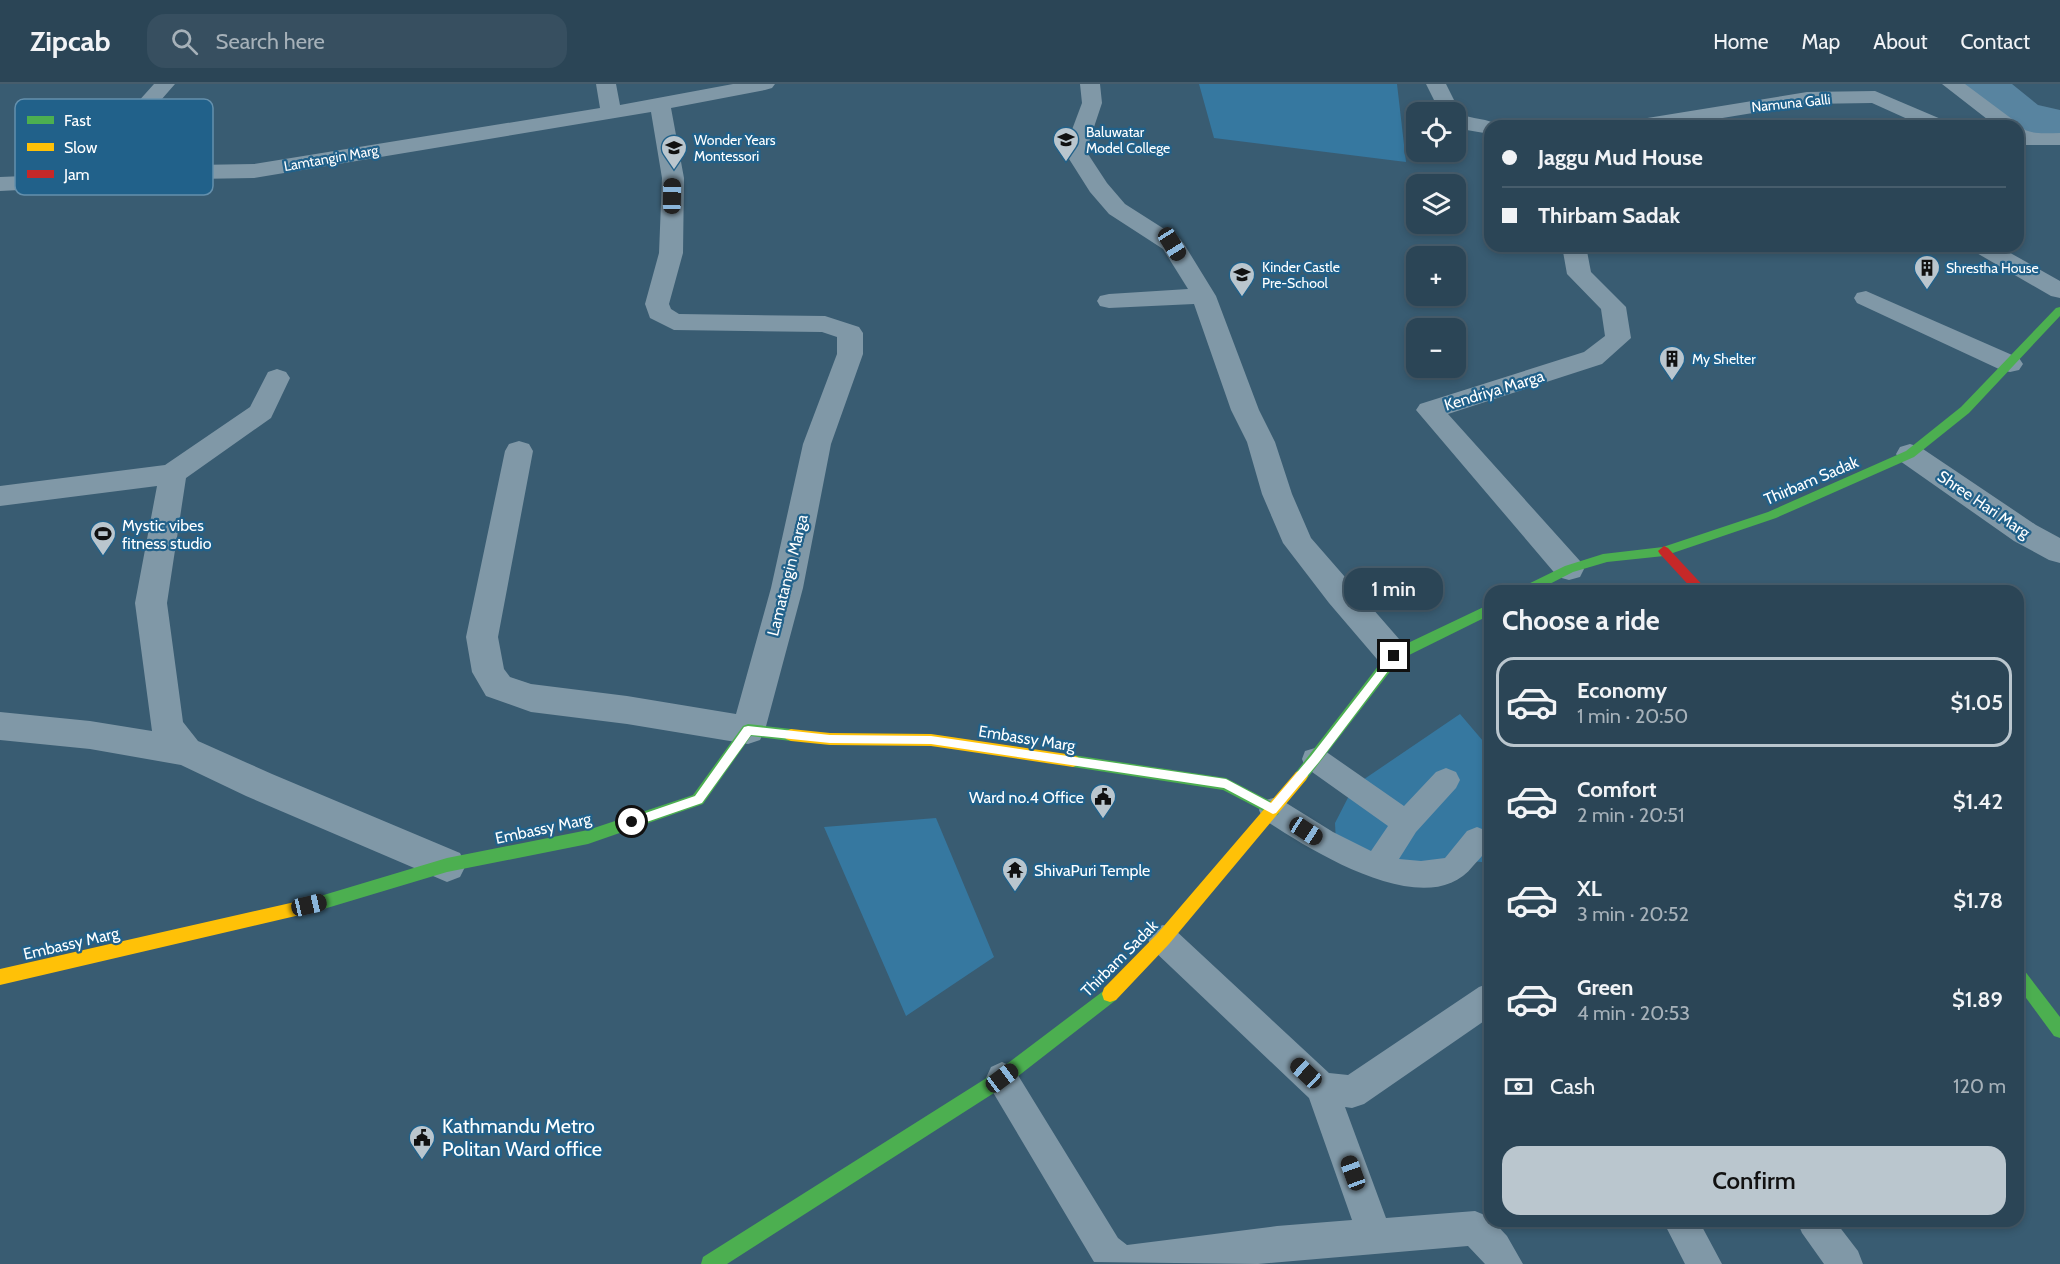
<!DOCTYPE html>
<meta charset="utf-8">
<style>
body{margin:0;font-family:Cabin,sans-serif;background:#374f60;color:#f1f3f6;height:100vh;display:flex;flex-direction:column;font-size:22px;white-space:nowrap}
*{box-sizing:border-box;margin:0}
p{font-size:20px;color:#a6b1b9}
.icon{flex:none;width:33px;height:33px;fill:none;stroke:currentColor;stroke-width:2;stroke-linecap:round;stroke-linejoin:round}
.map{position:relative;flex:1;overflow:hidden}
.panel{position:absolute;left:1484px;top:501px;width:540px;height:642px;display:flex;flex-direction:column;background:#2b4556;border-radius:18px;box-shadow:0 3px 9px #0003,0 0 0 2px #475d6c}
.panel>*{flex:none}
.top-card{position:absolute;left:1484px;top:36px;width:540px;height:132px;border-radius:18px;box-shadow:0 3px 9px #0003,0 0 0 2px #475d6c;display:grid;align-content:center;height:132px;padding:0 18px;background:#2b4556}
.buttons{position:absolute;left:1406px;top:18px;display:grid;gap:12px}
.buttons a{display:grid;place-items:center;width:60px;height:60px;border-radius:12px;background:#2b4556;box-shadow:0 3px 9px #0003,0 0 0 2px #475d6c;font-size:30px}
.end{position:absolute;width:27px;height:27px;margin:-14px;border:8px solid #fff;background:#111;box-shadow:0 0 0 3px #111}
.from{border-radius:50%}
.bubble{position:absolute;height:42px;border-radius:18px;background:#2b4556;box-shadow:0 3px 9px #0003,0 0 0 2px #475d6c;font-size:20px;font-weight:600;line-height:42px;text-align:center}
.car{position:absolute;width:18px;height:36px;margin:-18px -9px;border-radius:8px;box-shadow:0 0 4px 2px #0007;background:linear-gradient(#222 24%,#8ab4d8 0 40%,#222 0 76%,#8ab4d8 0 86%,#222 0)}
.top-card b{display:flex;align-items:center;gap:21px;height:57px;font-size:22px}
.top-card b+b{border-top:2px solid #475d6c}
.top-card i{width:15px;height:15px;background:#f1f3f6}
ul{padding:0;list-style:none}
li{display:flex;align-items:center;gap:18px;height:90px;margin:0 12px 9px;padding:0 6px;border:3px solid transparent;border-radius:18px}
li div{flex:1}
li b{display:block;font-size:22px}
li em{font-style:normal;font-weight:600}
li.on{border-color:#bac6ce}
li>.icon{width:54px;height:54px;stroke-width:1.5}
h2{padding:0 18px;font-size:27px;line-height:72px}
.pay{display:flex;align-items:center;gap:15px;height:66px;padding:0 18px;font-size:22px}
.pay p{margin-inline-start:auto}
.primary-button{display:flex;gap:12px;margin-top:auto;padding:12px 18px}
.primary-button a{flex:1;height:69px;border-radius:18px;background:#bac6ce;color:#111;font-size:24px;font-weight:600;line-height:69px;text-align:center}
header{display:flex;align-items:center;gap:36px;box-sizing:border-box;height:84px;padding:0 30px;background:#2b4556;border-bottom:2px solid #475d6c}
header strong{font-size:28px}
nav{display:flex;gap:33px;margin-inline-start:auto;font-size:21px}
.search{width:420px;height:54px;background:#374f60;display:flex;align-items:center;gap:15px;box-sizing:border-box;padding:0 21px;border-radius:18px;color:#a6b1b9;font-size:22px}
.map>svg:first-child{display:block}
.green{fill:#3678a0}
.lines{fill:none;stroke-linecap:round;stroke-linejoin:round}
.river{fill:#5884a0;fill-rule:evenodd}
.lane{fill:#8098a7;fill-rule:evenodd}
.street{fill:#8098a7;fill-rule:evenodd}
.fast{fill:#4caf50;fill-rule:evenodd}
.slow{fill:#ffc107;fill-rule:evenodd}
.jam{fill:#c62828;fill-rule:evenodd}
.route{fill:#fff}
.labels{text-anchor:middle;stroke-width:4.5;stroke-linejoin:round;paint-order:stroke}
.far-street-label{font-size:14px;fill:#fff;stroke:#21618a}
.far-poi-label{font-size:14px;fill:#fff;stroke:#21618a;text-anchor:start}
.street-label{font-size:16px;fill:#fff;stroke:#21618a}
.poi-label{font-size:16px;fill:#fff;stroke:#21618a;text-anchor:start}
.near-poi-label{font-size:20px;fill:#fff;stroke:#21618a;text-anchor:start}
.key{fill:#21618a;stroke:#6490ad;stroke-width:1.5}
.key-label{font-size:16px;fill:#fff}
</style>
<header>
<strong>Zipcab</strong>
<div class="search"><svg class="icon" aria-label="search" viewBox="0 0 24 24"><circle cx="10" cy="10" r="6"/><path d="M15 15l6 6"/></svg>Search here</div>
<nav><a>Home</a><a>Map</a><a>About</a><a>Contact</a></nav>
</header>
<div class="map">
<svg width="2060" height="1180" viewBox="0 0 2060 1180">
<rect width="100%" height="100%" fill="#395c72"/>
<!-- green -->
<path class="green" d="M1199,0H1397L1406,78L1214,54Z
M1460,630L1489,664V779L1465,776L1417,787L1336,759L1335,739L1354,702Z
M936,734L994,873L906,932L824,743Z"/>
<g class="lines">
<!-- river -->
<path class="river" d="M1954,0H2012L2038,21L2060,26V58L2018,48V42H1999L1962,11Z"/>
<!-- lane -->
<path class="lane" d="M1315,664L1325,667L1404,722L1436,688L1446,684L1456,688L1460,696L1456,704L1416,748L1399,775L1421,777L1445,774L1467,747L1477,743L1487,747C1494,762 1482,772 1473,782C1427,841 1309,765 1263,735L1259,726L1263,717L1273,714L1283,717L1333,748L1371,767L1388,742L1305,683L1302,675L1305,667Z
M1163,841L1174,845L1329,989L1348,991L1479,903L1490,899V933L1364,1020L1352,1024L1345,1023L1386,1134L1475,1127L1487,1132L1490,1137H1493L1507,1152L1523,1180H1485L1468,1162L1258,1180L1094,1178L991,1005L986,994L991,983L1002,978L1013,983L1118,1154L1127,1161L1277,1142L1352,1136L1309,1014L1152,865L1148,855L1152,845Z
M1663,1137H1699L1722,1180H1685Z
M1797,1137H1835L1858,1167L1863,1180H1824L1802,1149Z"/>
<!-- street -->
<path class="street" d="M154,0H175L99,87L137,82L254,80L600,24L596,0H616L620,21L733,0H775L772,4L765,6L671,24L684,94L683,169L669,220L671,225L679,230L825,232L859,243L863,249V270L831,360L803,504L765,646L760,656L748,660L627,640L531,628L486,612L472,588L466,553L505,367L509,360L519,357L529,360L533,367L498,553L504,585L510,593L531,600L627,612L736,630L771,504L803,360L837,270V253L822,248L674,246L650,234L645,220L659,169L662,94L651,28L254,94L137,96L79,103L0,107V93L73,90Z
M1080,0H1100L1102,19L1086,67L1107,99L1125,120L1180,155L1184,160L1216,212L1259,326L1275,358L1292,410L1311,454L1406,563L1410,572L1406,581L1394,585L1382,581L1329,519L1283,459L1262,410L1247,358L1231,326L1194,220L1109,224L1100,222L1097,217L1100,212L1109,210L1188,205L1163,165L1109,130L1090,108L1064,67L1082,19Z
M1426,0H1446L1460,28L1459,30C1471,35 1489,34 1499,42H1490V50L1455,44V28H1440Z
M1942,0H1965L2016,38C2026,52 2043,49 2060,49V61H2019L2018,42H1996Z
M1875,7L1948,38L1952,42H1923L1872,19L1807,20L1674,42H1624L1628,38L1635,36L1807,8Z
M1562,162H1586L1591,188L1626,223L1631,254L1602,280L1448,330L1580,477L1584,485L1580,493L1569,496L1558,493L1416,326L1420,320L1584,268L1605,252L1601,225L1567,190Z
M1972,162H1998L2060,197V214L2051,212L1975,168Z
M1866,207L2019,274L2023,280L2019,286L2010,288L2001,286L1857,219L1854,214L1857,209Z
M277,285L286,288L290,294L271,334L186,394L167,519L183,638L198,657L272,690L460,769L466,781L460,793L447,798L246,712L181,681L90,665L0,656V628L90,637L152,647L135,519L157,402L0,422V402L165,381L250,323L268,288Z
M1910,360L1920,363L2036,441L2060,454V479L2049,476L2014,457L1900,377L1896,370L1900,363Z"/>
<!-- fast -->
<path class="fast" d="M2060,223V232L1969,329L1914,373L1776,434L1664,472L1607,478L1573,488L1536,507H1519L1520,504L1565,482L1603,470L1663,463L1768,428L1906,367L1961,323L2056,224Z
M1490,520V531L1399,576L1306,696L1301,698L1296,696L1294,692L1296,688L1389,568Z
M748,640L791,645L796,647L798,651L796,655L791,657L751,652L703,720L588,760L447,788L317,827L312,825L309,820L312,815L317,813L447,774L588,746L693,711L743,642Z
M1073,671L1226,694L1278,721L1280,726L1278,731L1273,732L1223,706L1073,683L1068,681L1066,677L1068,673Z
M2018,883L2024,886L2060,933V954L2054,952L2018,903Z
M1110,902L1116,904L1118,910L1116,916L1008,1000L727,1180H701L703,1173L996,988Z"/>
<!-- slow -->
<path class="slow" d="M791,645L830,649L931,650L1073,671L1078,673L1080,677L1078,681L1073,683L931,662L830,661L791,657L786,655L784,651L786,647Z
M1301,686L1306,688L1308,692L1306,696L1169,860L1116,916L1110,918L1104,916L1102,910L1104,904L1157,850L1296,688Z
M317,813L322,815L325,820L322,825L317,827L0,901V885Z"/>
<!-- jam -->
<path class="jam" d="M1664,462L1668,464L1708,507H1694L1660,470L1658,467Z"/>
</g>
<!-- route -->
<path class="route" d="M1394,568L1399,572L1398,574L1319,678L1276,729L1273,730L1224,704L931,660L830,659L751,651L702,719L632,743L627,738L628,735L695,712L744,643L748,642L830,651L931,652L1226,695L1271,719L1311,672L1391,569Z"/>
<!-- icons -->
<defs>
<symbol id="university-pin" viewBox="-11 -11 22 30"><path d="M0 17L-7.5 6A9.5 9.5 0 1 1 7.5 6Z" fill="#bac6ce" stroke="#21618a"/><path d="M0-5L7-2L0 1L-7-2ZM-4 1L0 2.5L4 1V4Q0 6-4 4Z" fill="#111"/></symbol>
<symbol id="school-pin" viewBox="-11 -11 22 30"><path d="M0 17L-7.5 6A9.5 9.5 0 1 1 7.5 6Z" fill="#bac6ce" stroke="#21618a"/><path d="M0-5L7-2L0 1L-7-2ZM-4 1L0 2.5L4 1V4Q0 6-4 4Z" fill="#111"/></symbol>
<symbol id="building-pin" viewBox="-11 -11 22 30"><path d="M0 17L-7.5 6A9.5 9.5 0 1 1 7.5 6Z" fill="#bac6ce" stroke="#21618a"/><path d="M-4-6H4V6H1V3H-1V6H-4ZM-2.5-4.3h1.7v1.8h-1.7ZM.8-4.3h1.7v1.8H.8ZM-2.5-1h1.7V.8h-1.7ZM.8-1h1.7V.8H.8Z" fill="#111"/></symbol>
<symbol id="stadium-pin" viewBox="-11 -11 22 30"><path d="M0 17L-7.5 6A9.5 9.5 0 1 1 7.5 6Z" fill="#bac6ce" stroke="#21618a"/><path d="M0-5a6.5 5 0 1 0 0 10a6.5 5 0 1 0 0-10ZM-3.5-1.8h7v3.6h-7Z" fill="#111"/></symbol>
<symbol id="civic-pin" viewBox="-11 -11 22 30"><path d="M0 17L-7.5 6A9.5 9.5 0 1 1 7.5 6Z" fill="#bac6ce" stroke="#21618a"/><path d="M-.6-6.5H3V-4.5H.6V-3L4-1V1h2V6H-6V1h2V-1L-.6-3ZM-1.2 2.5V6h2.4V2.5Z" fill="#111"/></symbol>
<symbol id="temple-pin" viewBox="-11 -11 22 30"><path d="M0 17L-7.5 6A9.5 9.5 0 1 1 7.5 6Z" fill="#bac6ce" stroke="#21618a"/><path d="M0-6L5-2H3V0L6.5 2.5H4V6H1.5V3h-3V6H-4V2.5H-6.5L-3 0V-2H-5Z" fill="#111"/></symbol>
</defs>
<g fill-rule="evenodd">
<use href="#university-pin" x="1051" y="41" width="30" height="40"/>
<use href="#school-pin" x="659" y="49" width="30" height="40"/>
<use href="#building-pin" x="1912" y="169" width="30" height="40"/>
<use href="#school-pin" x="1227" y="176" width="30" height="40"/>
<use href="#building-pin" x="1657" y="260" width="30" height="40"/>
<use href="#stadium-pin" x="88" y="435" width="30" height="40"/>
<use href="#civic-pin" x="1088" y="698" width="30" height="40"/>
<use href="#temple-pin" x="1000" y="771" width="30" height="40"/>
<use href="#civic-pin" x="407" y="1039" width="30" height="40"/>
</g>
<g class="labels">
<!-- far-street labels -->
<g class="far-street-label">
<text transform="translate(1791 19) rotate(-6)" y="5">Namuna Galli</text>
<text transform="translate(331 74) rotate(-10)" y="5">Lamtangin Marg</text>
</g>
<!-- far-poi labels -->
<g class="far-poi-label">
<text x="1086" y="53">Baluwatar<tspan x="1086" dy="16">Model College</tspan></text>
<text x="694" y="61">Wonder Years<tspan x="694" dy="16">Montessori</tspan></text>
<text x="1262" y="188">Kinder Castle<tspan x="1262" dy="16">Pre-School</tspan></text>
<text x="1946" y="189">Shrestha House</text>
<text x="1692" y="280">My Shelter</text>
</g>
<!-- street labels -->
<g class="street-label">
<text transform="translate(1494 306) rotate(-17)" y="6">Kendriya Marga</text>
<text transform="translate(1811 396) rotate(-23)" y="6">Thirbam Sadak</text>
<text transform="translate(1984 420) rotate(34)" y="6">Shree Hari Marg</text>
<text transform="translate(787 491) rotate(-76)" y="6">Lamatangin Marga</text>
<text transform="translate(1027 654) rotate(9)" y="6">Embassy Marg</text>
<text transform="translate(543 744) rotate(-12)" y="6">Embassy Marg</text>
<text transform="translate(71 859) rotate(-13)" y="6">Embassy Marg</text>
<text transform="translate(1119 874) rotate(-45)" y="6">Thirbam Sadak</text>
</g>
<!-- poi labels -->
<g class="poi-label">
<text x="122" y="447">Mystic vibes<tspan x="122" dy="18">fitness studio</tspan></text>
<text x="1084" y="719" text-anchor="end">Ward no.4 Office</text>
<text x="1034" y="792">ShivaPuri Temple</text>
</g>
<!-- near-poi labels -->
<g class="near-poi-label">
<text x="442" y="1049">Kathmandu Metro<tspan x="442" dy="23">Politan Ward office</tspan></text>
</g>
</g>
<!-- legend -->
<rect x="15" y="15" width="198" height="96" rx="9" class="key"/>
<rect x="27" y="32" width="27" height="8" fill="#4caf50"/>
<rect x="27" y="59" width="27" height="8" fill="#ffc107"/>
<rect x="27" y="86" width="27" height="8" fill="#c62828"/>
<g class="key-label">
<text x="64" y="42">Fast</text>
<text x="64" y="69">Slow</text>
<text x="64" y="96">Jam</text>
</g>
</svg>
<div class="buttons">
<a><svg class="icon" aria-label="locate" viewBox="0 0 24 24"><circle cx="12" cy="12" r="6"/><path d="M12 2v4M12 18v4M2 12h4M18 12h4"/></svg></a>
<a><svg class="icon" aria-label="layers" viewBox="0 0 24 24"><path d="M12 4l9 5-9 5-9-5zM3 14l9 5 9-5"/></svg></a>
<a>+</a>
<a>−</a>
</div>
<i class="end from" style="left:632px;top:738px"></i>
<i class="end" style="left:1394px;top:572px"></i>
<div class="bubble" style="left:1344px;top:484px;width:99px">1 min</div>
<i class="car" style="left:672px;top:112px;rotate:1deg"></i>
<i class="car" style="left:1172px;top:160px;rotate:148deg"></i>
<i class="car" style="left:1306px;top:747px;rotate:123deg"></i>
<i class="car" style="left:309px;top:821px;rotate:77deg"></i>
<i class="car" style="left:1306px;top:989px;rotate:313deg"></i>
<i class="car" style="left:1002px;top:994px;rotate:53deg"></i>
<i class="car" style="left:1353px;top:1089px;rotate:340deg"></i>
<div class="top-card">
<b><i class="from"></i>Jaggu Mud House</b>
<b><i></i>Thirbam Sadak</b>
</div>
<section class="panel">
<h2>Choose a ride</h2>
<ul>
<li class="on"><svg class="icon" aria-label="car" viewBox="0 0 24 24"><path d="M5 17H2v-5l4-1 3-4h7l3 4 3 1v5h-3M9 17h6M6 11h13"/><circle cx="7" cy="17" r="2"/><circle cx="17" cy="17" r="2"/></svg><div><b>Economy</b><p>1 min · 20:50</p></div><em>$1.05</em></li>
<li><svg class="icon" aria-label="car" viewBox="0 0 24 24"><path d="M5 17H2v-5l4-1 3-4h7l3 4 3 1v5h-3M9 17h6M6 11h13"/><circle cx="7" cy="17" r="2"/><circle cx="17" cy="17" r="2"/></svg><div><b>Comfort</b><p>2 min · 20:51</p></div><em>$1.42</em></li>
<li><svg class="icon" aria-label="car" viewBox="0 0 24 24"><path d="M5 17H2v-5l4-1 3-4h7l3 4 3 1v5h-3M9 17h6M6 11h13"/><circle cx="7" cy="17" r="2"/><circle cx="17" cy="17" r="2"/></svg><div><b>XL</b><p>3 min · 20:52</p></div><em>$1.78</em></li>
<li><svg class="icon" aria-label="car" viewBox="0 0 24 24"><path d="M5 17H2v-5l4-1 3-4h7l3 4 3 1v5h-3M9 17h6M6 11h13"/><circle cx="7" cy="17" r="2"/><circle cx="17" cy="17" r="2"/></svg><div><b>Green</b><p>4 min · 20:53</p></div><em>$1.89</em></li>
</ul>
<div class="pay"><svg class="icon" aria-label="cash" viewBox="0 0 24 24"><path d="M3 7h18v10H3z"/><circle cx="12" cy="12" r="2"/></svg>Cash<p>120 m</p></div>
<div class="primary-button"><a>Confirm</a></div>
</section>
</div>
